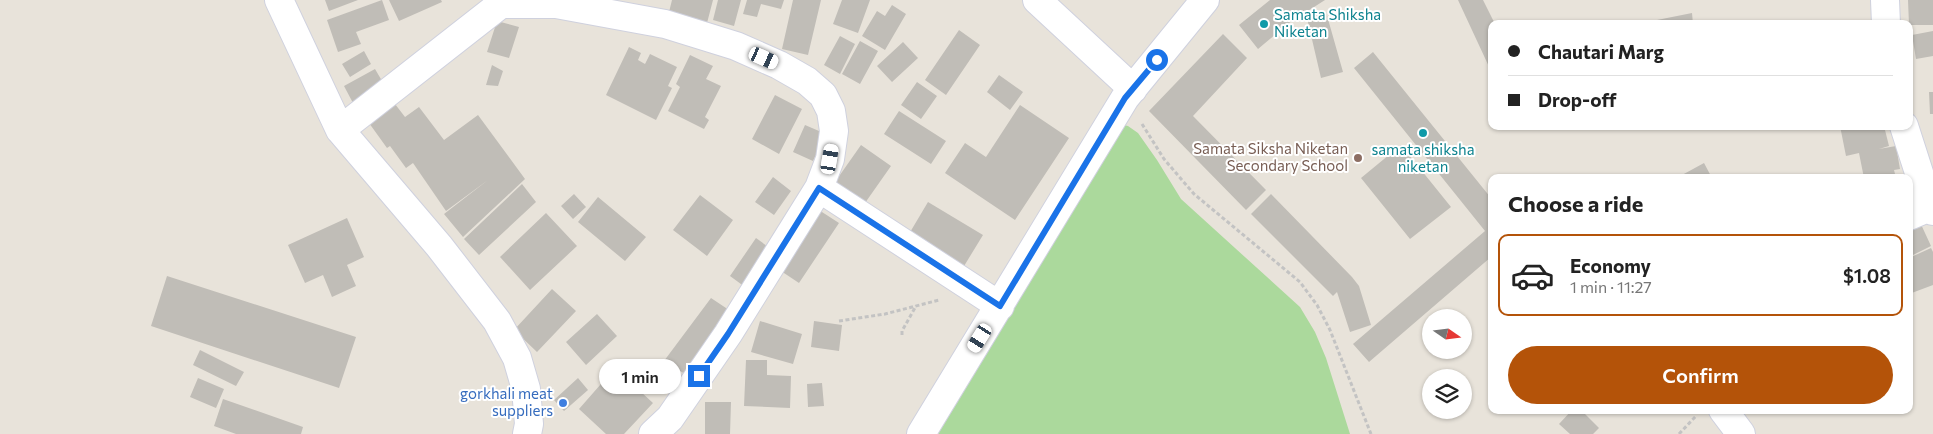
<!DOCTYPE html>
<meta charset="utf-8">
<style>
body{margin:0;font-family:Commissioner,sans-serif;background:#f6f6f6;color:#222;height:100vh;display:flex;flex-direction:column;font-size:19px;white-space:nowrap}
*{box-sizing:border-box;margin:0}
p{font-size:16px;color:#767676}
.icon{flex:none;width:28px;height:28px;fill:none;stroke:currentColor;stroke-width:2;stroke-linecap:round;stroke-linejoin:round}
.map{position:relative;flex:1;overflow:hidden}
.side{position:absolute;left:1488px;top:174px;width:425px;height:240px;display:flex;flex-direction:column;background:#fff;border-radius:10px;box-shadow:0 1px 4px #0004}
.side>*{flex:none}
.guide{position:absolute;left:1488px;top:20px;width:425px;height:110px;border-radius:10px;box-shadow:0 1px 4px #0004;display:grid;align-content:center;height:110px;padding:0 20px;background:#fff}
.needle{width:32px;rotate:104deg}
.buttons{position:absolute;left:1422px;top:309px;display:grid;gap:10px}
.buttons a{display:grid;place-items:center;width:50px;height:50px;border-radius:50%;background:#fff;box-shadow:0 1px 4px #0004;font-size:25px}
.end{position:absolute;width:22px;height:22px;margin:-11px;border:6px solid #1a73e8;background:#fff;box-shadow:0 0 0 2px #fff}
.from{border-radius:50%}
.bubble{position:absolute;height:35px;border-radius:18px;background:#fff;box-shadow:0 1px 4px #0004;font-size:16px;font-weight:600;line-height:35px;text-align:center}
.car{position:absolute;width:15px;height:30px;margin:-15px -8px;border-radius:6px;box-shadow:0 0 4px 1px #0007;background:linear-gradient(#fff 24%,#345 0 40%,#fff 0 76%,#345 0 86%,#fff 0)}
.guide b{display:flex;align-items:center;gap:18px;height:48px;font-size:19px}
.guide b+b{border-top:1px solid #e0e0e0}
.guide i{width:12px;height:12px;background:#222}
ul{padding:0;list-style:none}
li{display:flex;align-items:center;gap:15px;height:82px;margin:0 10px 8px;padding:0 10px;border:2px solid transparent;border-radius:10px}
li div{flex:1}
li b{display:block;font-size:19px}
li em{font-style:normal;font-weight:600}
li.on{border-color:#b45309}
li>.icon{width:45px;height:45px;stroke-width:1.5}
h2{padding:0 20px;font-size:22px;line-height:60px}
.button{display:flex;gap:10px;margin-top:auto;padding:10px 20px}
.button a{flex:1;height:58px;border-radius:30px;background:#b45309;color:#fff;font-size:20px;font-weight:600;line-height:58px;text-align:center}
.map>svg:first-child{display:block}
.green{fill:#abd99c}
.building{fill:#c0bdb7}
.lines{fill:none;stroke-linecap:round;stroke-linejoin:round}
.minor-casing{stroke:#cfd1de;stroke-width:30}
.path{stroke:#c3c3c3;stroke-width:3;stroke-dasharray:4 2.5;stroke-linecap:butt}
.minor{stroke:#fff;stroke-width:28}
.route{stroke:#1a73e8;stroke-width:6}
.culture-dot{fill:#0f9aa8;stroke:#fff;stroke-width:2}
.education-dot{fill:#8d6e63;stroke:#fff;stroke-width:2}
.shop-dot{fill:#3f7fe0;stroke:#fff;stroke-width:2}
.labels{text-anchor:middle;stroke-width:4;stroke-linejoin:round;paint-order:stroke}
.culture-label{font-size:15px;fill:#0d838f;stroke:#fff;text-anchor:start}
.education-label{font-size:15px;fill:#785e54;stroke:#fff;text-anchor:end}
.shop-label{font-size:15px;fill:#366cbe;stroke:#fff;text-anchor:end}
</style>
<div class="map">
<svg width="1933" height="434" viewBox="0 0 1933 434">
<rect width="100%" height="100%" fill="#e8e3da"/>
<!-- green -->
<path class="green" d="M1119,124L1128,126L1138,133L1157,160L1181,199L1300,307L1315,332L1326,358L1350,434H938L1016,305L1108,142Z"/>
<!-- building -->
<path class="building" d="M325,0H358L329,11Z
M382,0L389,20L356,32L361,44L338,52L327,20Z
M389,0H441L442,2L399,21Z
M672,0H713L707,23L669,12Z
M718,0H741L734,26L713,20Z
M747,0H784L781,9L761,4L757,17L743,14Z
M793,0H821L808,55L782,49Z
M842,0H870L858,33L833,24Z
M1270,0H1325L1289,23L1258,49L1239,25Z
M1458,0H1483L1495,24H1491V71Z
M1908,0H1933V25H1909Z
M892,5L906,14L885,50L862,36L877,11L885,16Z
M1326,12L1343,72L1321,78L1307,18Z
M1692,13L1693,24H1642V23Z
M497,21L519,27L509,58L487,52Z
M959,30L980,45L946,95L925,80Z
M1933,31V56L1916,59L1912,35Z
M1223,34L1247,58L1193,116L1266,190L1246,210L1149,111Z
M840,36L855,44L840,74L824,65Z
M860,41L878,51L860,84L842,74Z
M903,42L918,58L892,82L877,66Z
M629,47L641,53L638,60L645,64L650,54L677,67L668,86L672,88L656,120L606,95Z
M364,51L371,64L350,77L342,64Z
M1373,52L1491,198V257L1369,362L1353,344L1485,231L1354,68Z
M690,55L713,66L706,79L721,86L705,117L709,120L704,129L668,111L680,87L676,84Z
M492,65L503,71L498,86L486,85Z
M375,69L385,86L353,103L344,86Z
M999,75L1023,92L1010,110L987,92Z
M917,82L937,96L921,119L901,105Z
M1929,92H1933V114H1930Z
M775,95L802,109L779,154L752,139Z
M395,104L405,117L419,107L444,140L478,115L525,179L463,237L444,214L488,180L446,211L413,163L406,168L390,146L387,148L369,123Z
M1020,105L1069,138L1015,220L945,173L965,143L986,157Z
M899,111L946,141L931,164L884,134Z
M805,125L826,134L813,161L793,152Z
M1840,126H1884L1889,146L1879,149L1896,146L1900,169L1894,170L1896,178H1864L1859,153L1846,156Z
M861,145L891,166L865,203L835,182Z
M1401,145L1451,207L1410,239L1361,178Z
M1704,163L1712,178H1683L1682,175Z
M773,177L791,191L774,215L755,202Z
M522,184L536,202L479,255L464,239Z
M574,194L586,207L573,219L561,206Z
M1271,194L1352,277L1359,286L1371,325L1350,332L1337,292L1333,296L1251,214Z
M700,195L733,220L707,256L673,230Z
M598,197L646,237L625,261L578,222Z
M928,202L983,235L961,271L906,239Z
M808,203L839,223L799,283L769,263Z
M546,213L577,246L530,290L500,257Z
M347,218L364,257L347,265L356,286L332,297L323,275L305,283L288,245Z
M1919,220L1931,246L1909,257V225Z
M756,238L771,249L745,287L730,276Z
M1931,248L1933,252V285L1909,294V258Z
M167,276L356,337L339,388L151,326Z
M552,289L576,311L537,352L514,330Z
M711,298L729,310L685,374L664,361Z
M597,314L617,336L586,365L566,342Z
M760,321L802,334L793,364L751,352Z
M814,321L842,325L839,351L811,347Z
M200,350L244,372L236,386L193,365Z
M746,360H767V375L791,376L790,408L744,406Z
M615,368L653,403L624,434H606L579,409Z
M198,378L224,389L216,408L190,397Z
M578,378L588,390L564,411L554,400Z
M822,383L824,406L808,407L807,384Z
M1909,387L1913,401H1909Z
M223,399L303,427L301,434H236L214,426Z
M705,402H731L730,434H705Z
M1572,410H1581L1599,428L1593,434H1570L1559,424Z"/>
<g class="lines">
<defs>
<path id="minor" d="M279,0L340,130L439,246L497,321L517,358L526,389L529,424L527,434
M1037,0L1133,89
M1885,0L1886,24
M1904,126L1930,207L1933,211
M340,130L501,4H556L665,24L736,46L779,65L807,81L823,95L831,111L834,131L830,159L819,188L1000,306
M1909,216L1930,207
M1723,410L1741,434
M653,434L670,418L728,334L819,188
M921,434L1125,98L1205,0"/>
</defs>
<!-- minor casing -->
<use href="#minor" class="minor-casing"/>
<!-- path -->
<path class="path" d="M1142,124L1164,159L1194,194L1300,282L1317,305L1330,330L1371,434
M839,321L885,314L939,300
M902,335V331L916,306
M1679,434L1696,416"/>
<!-- minor -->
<use href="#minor" class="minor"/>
</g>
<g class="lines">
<!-- route -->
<path class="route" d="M699,376L728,334L819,188L1000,306L1125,98L1157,60"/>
</g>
<!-- markers -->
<g class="culture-dot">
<circle cx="1264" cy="24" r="5"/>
<circle cx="1423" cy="133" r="5"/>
</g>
<circle class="education-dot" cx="1358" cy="158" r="5"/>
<circle class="shop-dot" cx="563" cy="403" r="5"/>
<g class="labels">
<!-- culture labels -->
<g class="culture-label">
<text x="1274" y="20">Samata Shiksha<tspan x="1274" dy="17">Niketan</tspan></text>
<text x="1423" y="155" text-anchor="middle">samata shiksha<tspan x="1423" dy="17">niketan</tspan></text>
</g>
<!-- education labels -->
<g class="education-label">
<text x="1348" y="154">Samata Siksha Niketan<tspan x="1348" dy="17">Secondary School</tspan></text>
</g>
<!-- shop labels -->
<g class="shop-label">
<text x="553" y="399">gorkhali meat<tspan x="553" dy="17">suppliers</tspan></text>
</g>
</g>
</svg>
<div class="buttons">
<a><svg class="needle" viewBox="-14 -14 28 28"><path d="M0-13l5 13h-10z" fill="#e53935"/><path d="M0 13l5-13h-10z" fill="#767676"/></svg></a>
<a><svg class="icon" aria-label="layers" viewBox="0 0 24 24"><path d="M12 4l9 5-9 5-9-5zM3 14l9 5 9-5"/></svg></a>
</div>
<i class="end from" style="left:1157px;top:60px"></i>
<i class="end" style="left:699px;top:376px"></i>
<div class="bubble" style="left:599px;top:359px;width:82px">1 min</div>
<i class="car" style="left:764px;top:58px;rotate:114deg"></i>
<i class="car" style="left:830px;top:159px;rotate:10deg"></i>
<i class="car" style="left:980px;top:338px;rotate:212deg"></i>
<div class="guide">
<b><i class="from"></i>Chautari Marg</b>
<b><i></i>Drop-off</b>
</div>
<section class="side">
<h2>Choose a ride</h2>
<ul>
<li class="on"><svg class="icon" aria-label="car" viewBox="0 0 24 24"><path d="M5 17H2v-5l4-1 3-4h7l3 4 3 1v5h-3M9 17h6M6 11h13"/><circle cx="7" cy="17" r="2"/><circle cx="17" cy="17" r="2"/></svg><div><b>Economy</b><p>1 min · 11:27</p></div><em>$1.08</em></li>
</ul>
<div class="button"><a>Confirm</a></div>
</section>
</div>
